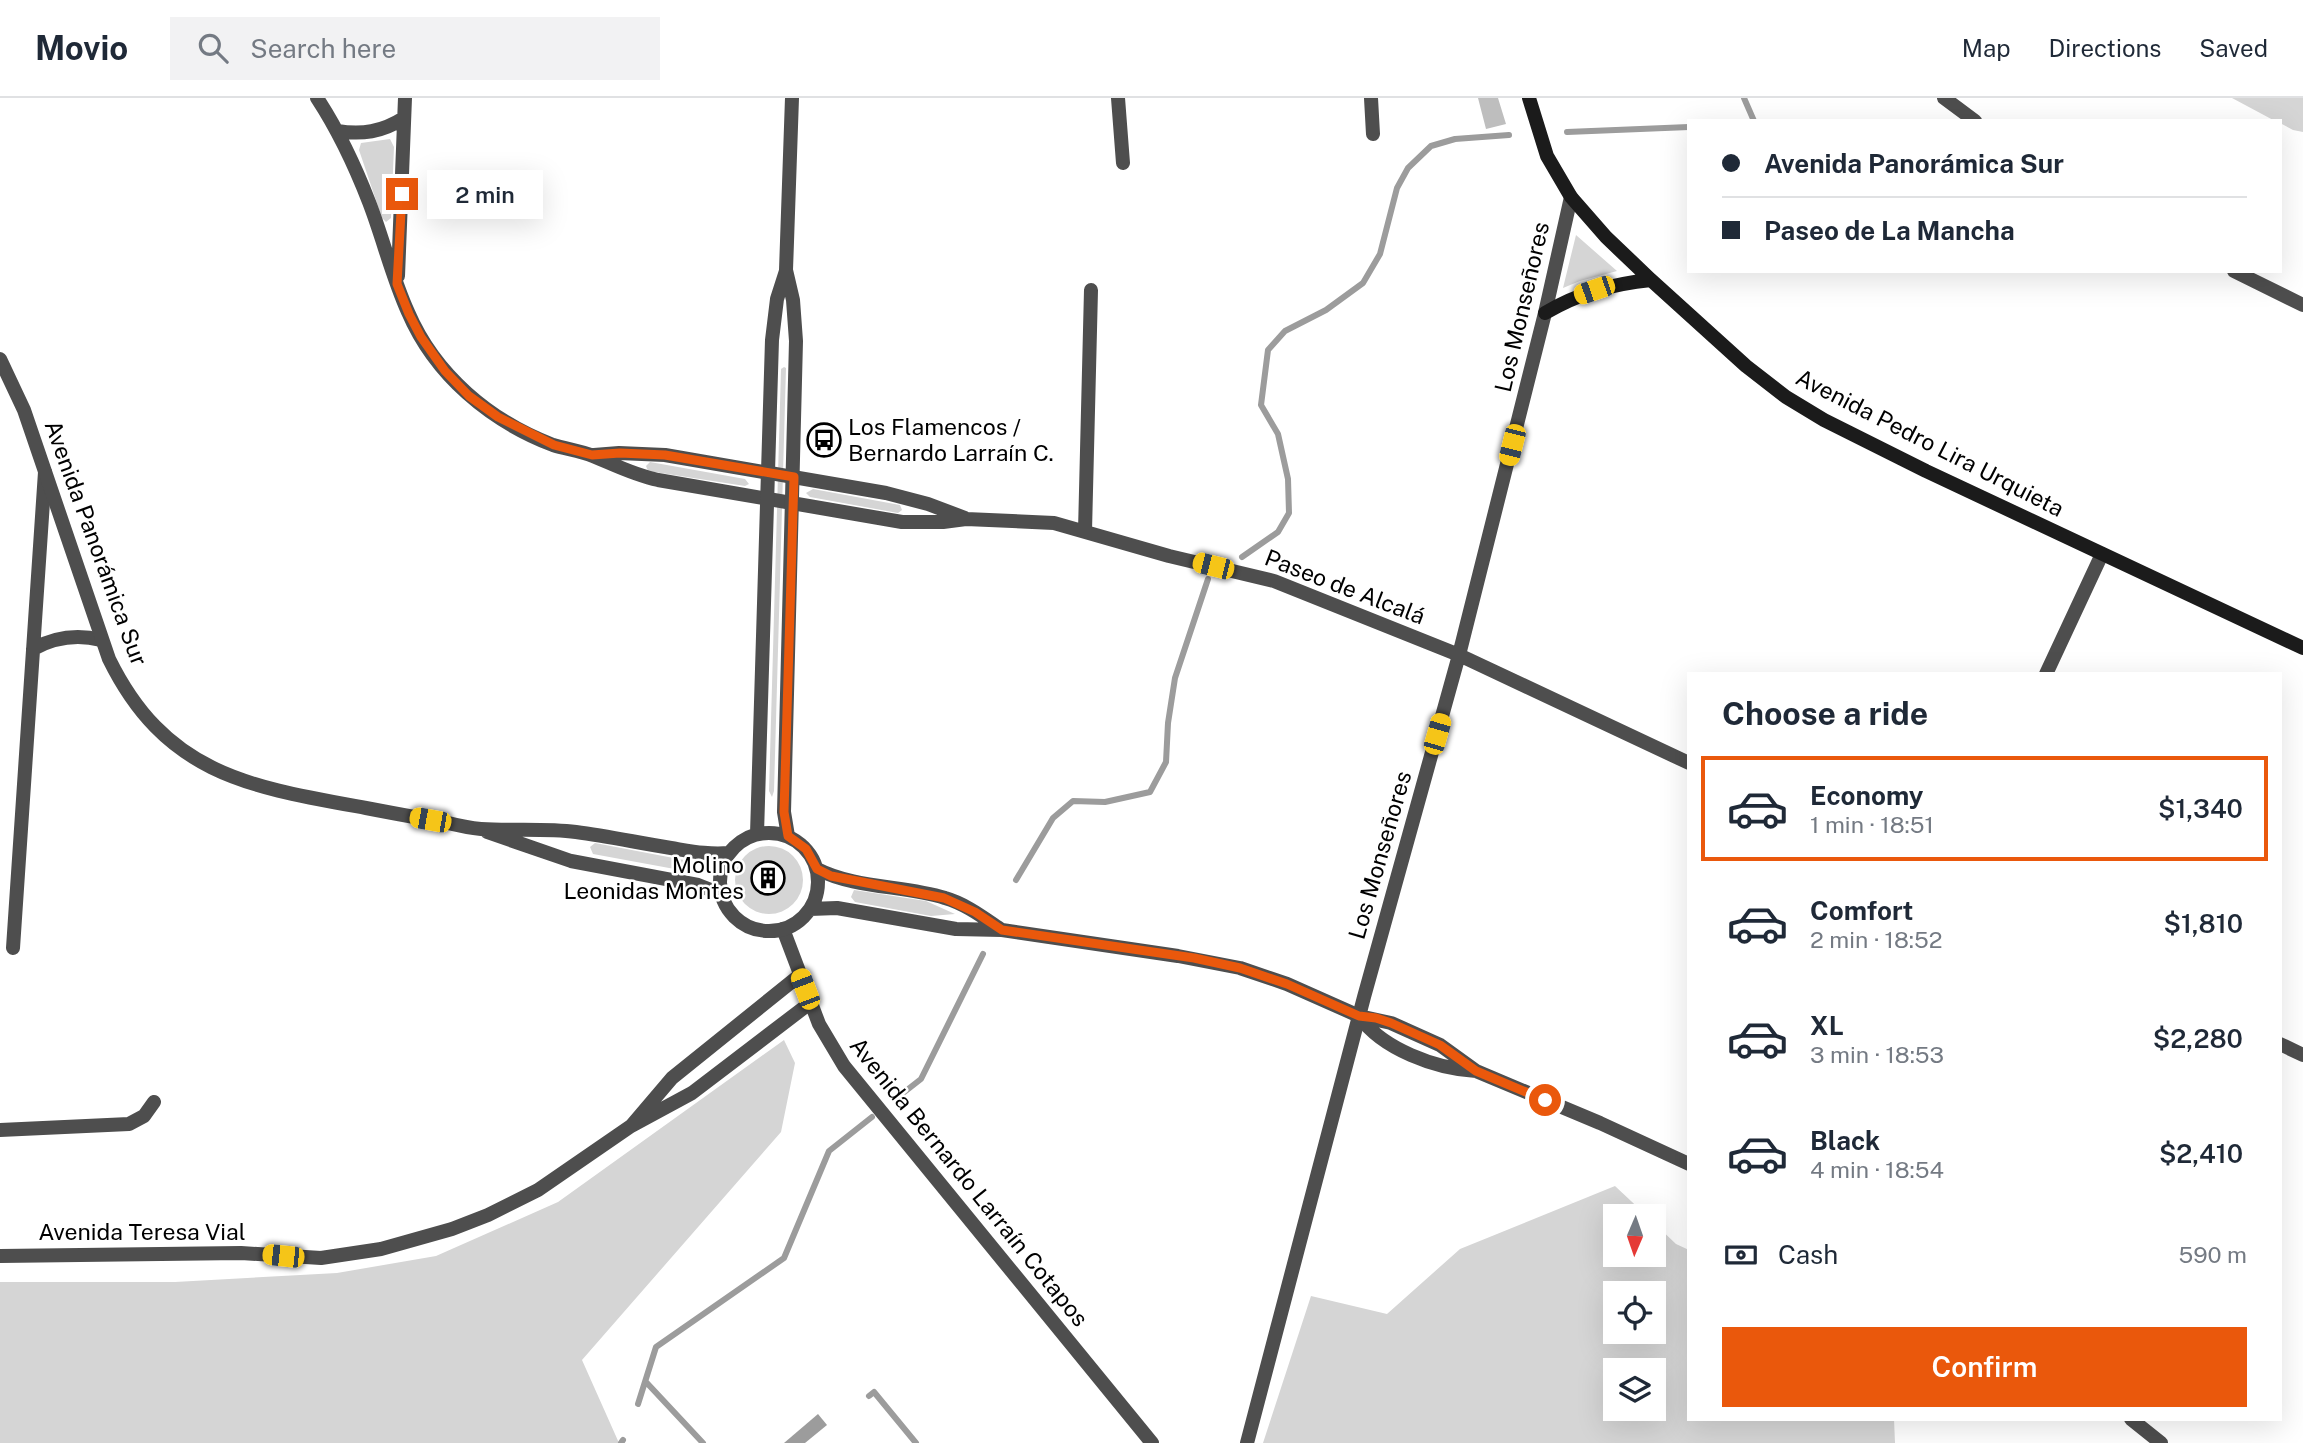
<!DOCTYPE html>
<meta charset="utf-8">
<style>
body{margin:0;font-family:"Public Sans",sans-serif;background:#f2f2f3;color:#1f2937;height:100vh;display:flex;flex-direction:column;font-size:26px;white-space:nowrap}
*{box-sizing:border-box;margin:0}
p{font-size:23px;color:#747a83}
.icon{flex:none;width:38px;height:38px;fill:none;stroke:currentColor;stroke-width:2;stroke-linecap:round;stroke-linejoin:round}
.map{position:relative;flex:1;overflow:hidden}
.panel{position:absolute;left:1687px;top:574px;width:595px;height:749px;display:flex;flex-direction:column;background:#fff;border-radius:0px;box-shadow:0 7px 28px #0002}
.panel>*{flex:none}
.top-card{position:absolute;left:1687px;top:21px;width:595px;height:154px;border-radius:0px;box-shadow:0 7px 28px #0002;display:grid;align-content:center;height:154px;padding:0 35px;background:#fff}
.needle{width:46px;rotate:182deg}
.buttons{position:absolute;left:1603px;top:1106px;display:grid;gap:14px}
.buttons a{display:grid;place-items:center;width:63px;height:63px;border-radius:0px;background:#fff;box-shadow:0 7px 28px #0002;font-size:35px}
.end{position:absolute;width:32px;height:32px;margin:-16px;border:9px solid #ea580c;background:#fff;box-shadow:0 0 0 4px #fff}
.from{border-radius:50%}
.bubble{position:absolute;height:49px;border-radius:0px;background:#fff;box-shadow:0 7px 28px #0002;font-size:23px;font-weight:600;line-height:49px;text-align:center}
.car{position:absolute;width:21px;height:42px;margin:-21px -10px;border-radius:9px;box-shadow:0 0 5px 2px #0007;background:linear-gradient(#f5c518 24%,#345 0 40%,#f5c518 0 76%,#345 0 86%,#f5c518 0)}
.top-card b{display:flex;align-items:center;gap:24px;height:66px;font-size:26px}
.top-card b+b{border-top:2px solid #e0e1e3}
.top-card i{width:18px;height:18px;background:#1f2937}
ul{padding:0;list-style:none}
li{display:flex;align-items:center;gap:21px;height:105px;margin:0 14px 10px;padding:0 21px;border:4px solid transparent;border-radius:0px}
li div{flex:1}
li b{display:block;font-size:26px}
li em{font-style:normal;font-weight:600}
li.selected{border-color:#ea580c}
li>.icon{width:63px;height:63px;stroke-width:1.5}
h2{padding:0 35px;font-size:32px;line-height:84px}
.pay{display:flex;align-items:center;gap:18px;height:77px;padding:0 35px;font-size:26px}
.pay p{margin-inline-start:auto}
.action{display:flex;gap:14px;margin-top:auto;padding:14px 35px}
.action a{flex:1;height:80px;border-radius:0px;background:#ea580c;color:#fff;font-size:28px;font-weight:600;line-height:80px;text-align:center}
header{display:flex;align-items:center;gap:42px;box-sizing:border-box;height:98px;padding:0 35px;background:#fff;border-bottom:2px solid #e0e1e3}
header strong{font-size:33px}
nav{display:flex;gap:38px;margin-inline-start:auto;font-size:24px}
.search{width:490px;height:63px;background:#f2f2f3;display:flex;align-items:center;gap:18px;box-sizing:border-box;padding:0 24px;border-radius:0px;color:#747a83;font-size:26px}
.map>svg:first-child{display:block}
.green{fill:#d5d5d5;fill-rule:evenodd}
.water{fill:#9c9c9c}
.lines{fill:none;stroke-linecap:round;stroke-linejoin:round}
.stream{stroke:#9c9c9c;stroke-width:6}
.building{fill:#bebebe}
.minor{stroke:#4e4e4e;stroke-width:14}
.tertiary{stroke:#4e4e4e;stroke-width:14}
.secondary{stroke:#1b1b1b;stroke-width:14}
.route{stroke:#ea580c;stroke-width:9}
.labels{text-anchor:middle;stroke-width:5;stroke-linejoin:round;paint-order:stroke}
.street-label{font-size:23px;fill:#000;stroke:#fff}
.poi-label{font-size:23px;fill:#000;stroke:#fff;text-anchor:start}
</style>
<header>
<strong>Movio</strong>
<div class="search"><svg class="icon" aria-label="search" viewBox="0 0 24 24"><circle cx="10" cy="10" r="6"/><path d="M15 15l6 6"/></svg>Search here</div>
<nav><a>Map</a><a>Directions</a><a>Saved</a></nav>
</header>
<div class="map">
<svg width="2303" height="1345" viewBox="0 0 2303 1345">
<rect width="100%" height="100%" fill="#fff"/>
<!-- green -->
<path class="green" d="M2232,0H2303V34L2293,32L2280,25V23H2275Z
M390,41L394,49L391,120L386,124L382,120L359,52L361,45Z
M1576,137L1617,173L1580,183L1563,190Z
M784,269L786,270L774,693L772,699L769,693L781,271Z
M650,364L745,381L749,386L745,388L648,373L646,368Z
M813,391L900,407L902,412L898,415L810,399L806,395Z
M595,745L684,762L686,768L680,772L593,756L590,749Z
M735 782a34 34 0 1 1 68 0a34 34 0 1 1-68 0Z
M854,792L926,803L955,816L931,818L855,804L851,799Z
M784,942L795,965L781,1034L582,1262L619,1345H0V1184H175L337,1175L436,1158L558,1104Z
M1615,1088L1647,1118H1615V1157H1654V1125L1676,1146L1689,1152V1321H1894L1895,1345H1263L1311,1198L1387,1216L1460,1151ZM1615,1195H1654V1234H1615ZM1615,1272H1654V1311H1615Z"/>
<!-- water -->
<path class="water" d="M818,1316L827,1327L805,1345H784Z"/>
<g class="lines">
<!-- stream -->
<path class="stream" d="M1744,0L1754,23
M1567,34L1689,29
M1242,459L1278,434L1289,415L1288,381L1278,336L1261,307L1268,252L1285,233L1326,212L1363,185L1380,156L1397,90L1408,70L1431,48L1455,41L1509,37
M1016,782L1053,720L1073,703L1105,704L1150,694L1166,664L1168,625L1175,580L1208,481
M898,999L921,981L983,856
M646,1284L703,1345
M869,1298L874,1294L916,1345
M638,1306L656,1249L784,1160L829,1053L872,1019
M621,1345L623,1342"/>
</g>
<!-- building -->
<path class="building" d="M1478,0H1498L1506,26L1486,31Z
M760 781a8 8 0 1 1 16 0a8 8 0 1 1-16 0Z"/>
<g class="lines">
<!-- minor -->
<path class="minor" d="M317,0C338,32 355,68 369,104C383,140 392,179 408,214C435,277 490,323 553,347C566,351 581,353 593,358C615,367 634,377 658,382L902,424H943L966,421L1054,425L1169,458L1274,483L1459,557L1689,665
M1118,0L1123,65
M1371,0L1373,36
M1944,0L1975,23
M337,33C362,37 382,34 404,20
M2234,173L2303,207
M398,178L405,0
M594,357L619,355L665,357L886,395L928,406L965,420
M1085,433L1091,192
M33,551C55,539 77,536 101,542
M2046,576L2102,456
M783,831L819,926L844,968L1152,1345
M13,850L45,374
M2280,946L2303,957
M632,1027L672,980L800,877
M0,1032L129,1026L144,1018L154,1004
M0,1158L241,1155L321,1160L381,1151L452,1131L488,1117L538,1092L631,1028L692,995L810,905
M1247,1345L1364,899L1459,557L1545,215L1571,99"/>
<!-- tertiary -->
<path class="tertiary" d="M0,261L24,312L109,561C166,677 250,689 366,710C392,715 418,720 444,724C456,727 469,730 481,731C513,733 545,730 576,734C608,738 639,745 671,750C690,753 709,757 729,755
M487,734L571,763L698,787L721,796
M720 784a49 49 0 1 1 98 0a49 49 0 1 1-98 0Z
M757,736L772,242L777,201L786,173
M788,738L784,714L796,243L793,202L786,172L792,0
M817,771C856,791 904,787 945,800C966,806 984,820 1002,832
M810,811L837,810L956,831L1002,832L1178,858L1240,870L1287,886L1359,918L1391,925L1440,947L1476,973L1600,1025L1689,1066
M1359,918C1382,951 1436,971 1476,973
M2131,1321L2161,1345"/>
<!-- secondary -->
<path class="secondary" d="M1529,0L1547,58L1571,99L1606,139L1651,182L1746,268L1786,299L1824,322L1926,373L2303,550
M1545,215C1579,195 1612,186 1651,182"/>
</g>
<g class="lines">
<!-- route -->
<path class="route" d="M402,96L397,186L409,216L421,239L445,273L469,298L498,319L554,347L592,357L620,355L665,357L794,379L784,714L788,738L806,751L817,771L831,778L944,800L975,814L1002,832L1194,860L1240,870L1287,886L1359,918L1376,920L1391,925L1440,947L1476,973L1545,1002"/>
</g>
<!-- icons -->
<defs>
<symbol id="bus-ring" viewBox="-11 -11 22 22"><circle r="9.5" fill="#fff" stroke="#000" stroke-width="1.5"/><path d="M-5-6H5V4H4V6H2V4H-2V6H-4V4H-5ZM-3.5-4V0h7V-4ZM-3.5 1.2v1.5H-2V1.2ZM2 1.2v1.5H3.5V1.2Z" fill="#000"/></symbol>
<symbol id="building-ring" viewBox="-11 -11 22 22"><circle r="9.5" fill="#fff" stroke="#000" stroke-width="1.5"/><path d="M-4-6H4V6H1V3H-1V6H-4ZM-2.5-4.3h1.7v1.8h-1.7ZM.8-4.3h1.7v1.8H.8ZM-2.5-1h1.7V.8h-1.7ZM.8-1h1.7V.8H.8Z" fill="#000"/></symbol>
</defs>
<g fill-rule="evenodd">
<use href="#bus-ring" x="805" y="323" width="38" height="38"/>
<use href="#building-ring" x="749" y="761" width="38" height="38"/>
</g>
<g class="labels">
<!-- street labels -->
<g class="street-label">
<text transform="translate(1522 209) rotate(-77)" y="8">Los Monseñores</text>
<text transform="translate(1930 345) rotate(27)" y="8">Avenida Pedro Lira Urquieta</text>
<text transform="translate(96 445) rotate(70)" y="8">Avenida Panorámica Sur</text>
<text transform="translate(1345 489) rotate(21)" y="8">Paseo de Alcalá</text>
<text transform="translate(1380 757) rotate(-74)" y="8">Los Monseñores</text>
<text transform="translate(969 1084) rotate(51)" y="8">Avenida Bernardo Larraín Cotapos</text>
<text x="142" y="1142">Avenida Teresa Vial</text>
</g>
<!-- poi labels -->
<g class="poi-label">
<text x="848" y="337">Los Flamencos /<tspan x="848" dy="26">Bernardo Larraín C.</tspan></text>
<text x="744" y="775" text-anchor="end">Molino<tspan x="744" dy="26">Leonidas Montes</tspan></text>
</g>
</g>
</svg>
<div class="buttons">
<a><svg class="needle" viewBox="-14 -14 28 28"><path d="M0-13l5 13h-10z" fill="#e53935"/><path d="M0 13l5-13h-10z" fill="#747a83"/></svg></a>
<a><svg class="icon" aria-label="locate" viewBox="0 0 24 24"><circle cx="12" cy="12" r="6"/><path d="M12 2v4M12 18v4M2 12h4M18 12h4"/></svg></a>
<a><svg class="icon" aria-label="layers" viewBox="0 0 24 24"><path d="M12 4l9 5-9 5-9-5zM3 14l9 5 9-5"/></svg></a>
</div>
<i class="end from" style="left:1545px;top:1002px"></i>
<i class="end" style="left:402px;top:96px"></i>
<div class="bubble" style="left:427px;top:72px;width:116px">2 min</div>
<i class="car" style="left:1594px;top:192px;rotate:251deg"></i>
<i class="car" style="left:1512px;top:347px;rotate:194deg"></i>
<i class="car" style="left:1213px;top:468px;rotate:284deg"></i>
<i class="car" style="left:1437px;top:636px;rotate:16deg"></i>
<i class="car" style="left:430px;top:722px;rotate:280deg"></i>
<i class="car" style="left:805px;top:891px;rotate:339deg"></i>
<i class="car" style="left:283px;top:1158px;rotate:276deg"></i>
<div class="top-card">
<b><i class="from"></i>Avenida Panorámica Sur</b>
<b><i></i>Paseo de La Mancha</b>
</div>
<section class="panel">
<h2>Choose a ride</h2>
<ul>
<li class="selected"><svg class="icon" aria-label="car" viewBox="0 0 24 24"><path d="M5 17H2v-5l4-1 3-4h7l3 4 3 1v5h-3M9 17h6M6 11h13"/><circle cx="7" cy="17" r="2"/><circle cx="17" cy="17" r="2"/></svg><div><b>Economy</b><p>1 min · 18:51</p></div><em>$1,340</em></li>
<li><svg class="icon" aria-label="car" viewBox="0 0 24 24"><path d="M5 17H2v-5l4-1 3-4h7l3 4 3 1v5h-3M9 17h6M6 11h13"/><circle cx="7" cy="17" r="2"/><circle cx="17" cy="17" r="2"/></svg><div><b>Comfort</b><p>2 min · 18:52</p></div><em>$1,810</em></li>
<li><svg class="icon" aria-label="car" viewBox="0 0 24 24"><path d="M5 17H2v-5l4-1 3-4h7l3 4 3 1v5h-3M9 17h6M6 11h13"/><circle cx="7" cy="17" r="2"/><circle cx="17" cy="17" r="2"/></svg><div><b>XL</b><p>3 min · 18:53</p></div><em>$2,280</em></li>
<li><svg class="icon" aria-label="car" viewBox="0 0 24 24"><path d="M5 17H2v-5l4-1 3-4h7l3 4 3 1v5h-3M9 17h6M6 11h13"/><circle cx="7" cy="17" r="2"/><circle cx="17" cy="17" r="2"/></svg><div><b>Black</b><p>4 min · 18:54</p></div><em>$2,410</em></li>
</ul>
<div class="pay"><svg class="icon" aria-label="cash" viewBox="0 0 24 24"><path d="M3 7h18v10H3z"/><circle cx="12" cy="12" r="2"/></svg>Cash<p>590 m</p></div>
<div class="action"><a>Confirm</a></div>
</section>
</div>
